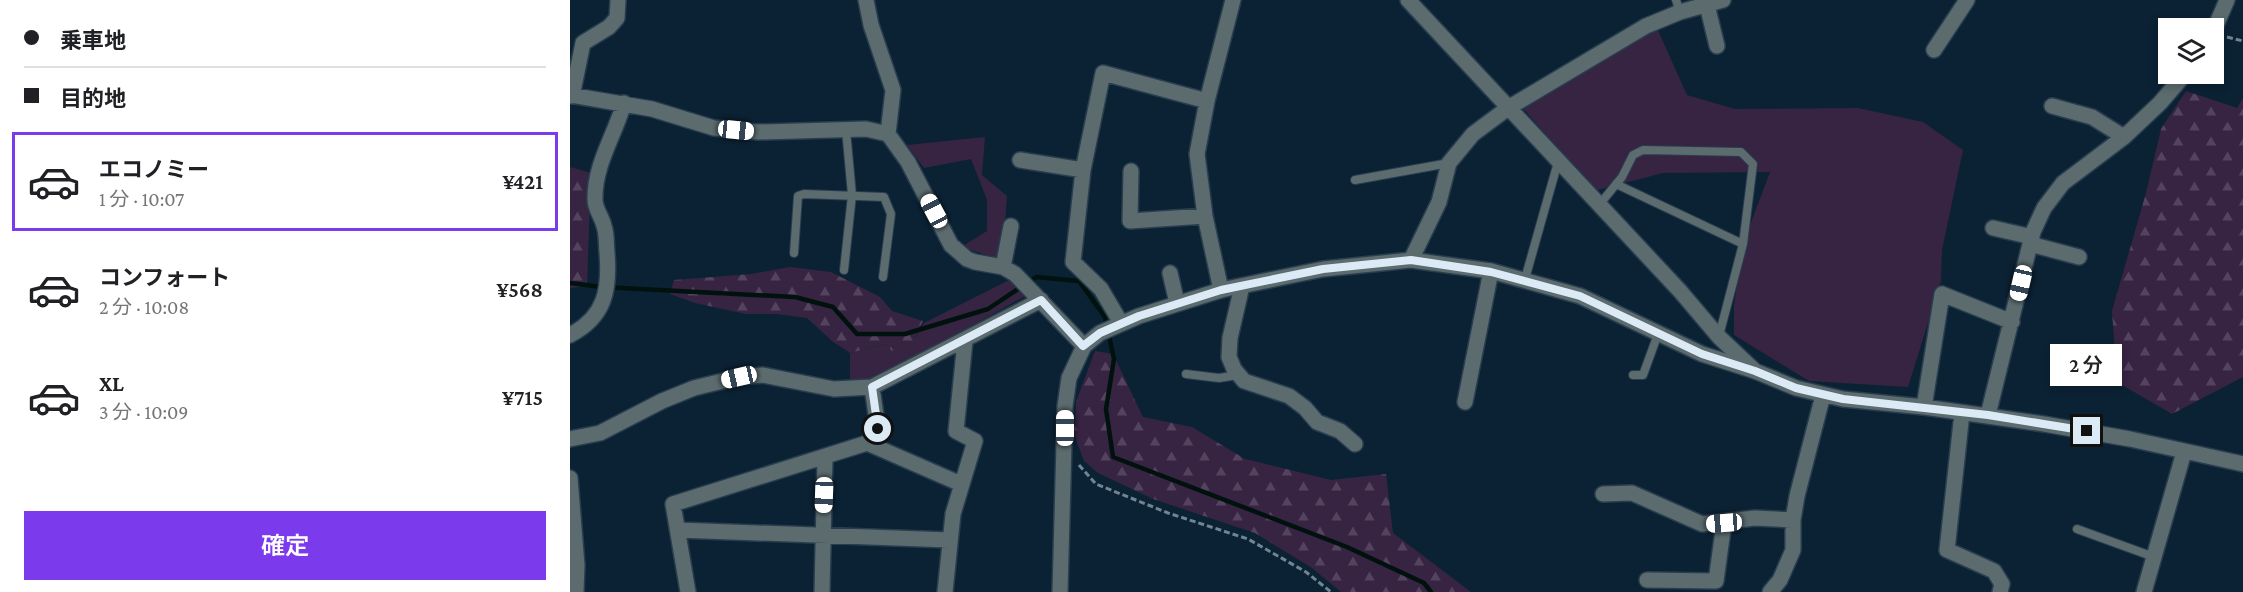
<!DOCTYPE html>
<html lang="ja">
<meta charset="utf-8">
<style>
body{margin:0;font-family:"Crimson Pro","Noto Sans JP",serif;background:#f2f2f2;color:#202124;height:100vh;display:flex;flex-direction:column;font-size:22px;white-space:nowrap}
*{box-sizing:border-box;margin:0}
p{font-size:20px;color:#757577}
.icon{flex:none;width:33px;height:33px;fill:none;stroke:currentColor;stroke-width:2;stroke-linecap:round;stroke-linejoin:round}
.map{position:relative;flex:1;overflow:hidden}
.side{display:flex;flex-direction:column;background:#fff;width:570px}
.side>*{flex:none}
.banner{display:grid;align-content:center;height:132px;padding:0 24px;background:#fff}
.fabs{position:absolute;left:1588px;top:18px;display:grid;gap:12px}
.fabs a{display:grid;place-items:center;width:66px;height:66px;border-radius:0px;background:#fff;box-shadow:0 3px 9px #0003;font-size:30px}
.end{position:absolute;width:27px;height:27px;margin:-14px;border:8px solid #dceaf6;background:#111;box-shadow:0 0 0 3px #111}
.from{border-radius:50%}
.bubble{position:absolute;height:42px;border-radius:0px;background:#fff;box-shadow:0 3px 9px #0003;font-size:20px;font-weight:600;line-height:42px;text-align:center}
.car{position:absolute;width:18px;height:36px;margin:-18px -9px;border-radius:8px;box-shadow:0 0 4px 2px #0007;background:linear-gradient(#fff 24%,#345 0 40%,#fff 0 76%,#345 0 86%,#fff 0)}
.banner b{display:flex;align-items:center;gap:21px;height:57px;font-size:22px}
.banner b+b{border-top:2px solid #e0e0e0}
.banner i{width:15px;height:15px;background:#202124}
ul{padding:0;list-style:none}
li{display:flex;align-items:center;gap:18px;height:99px;margin:0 12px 9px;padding:0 12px;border:3px solid transparent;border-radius:0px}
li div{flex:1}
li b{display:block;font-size:22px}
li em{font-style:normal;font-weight:600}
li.on{border-color:#7c3aed}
li>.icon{width:54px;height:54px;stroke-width:1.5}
.button{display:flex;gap:12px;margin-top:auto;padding:12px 24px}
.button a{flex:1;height:69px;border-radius:0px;background:#7c3aed;color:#fff;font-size:24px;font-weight:600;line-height:69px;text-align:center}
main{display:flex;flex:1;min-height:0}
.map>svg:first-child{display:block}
.grass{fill:#372342}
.forest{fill:url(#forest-firs)}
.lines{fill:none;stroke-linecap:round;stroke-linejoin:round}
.stream{stroke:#00120d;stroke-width:4.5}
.service-casing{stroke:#283e4f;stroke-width:10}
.minor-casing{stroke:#283e4f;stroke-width:18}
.tertiary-casing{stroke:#283e4f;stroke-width:18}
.path{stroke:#718493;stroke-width:3;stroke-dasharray:6 3;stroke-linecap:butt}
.service{stroke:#5b6b6e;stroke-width:8}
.minor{stroke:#5b6b6e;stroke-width:15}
.tertiary{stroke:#5b6b6e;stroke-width:15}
.route{stroke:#dceaf6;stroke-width:8}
</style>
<main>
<section class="side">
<div class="banner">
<b><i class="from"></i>乗車地</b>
<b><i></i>目的地</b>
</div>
<ul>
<li class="on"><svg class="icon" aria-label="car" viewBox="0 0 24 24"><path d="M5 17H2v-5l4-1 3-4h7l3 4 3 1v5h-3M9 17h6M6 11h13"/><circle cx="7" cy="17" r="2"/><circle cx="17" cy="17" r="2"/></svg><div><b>エコノミー</b><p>1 分 · 10:07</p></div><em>¥421</em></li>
<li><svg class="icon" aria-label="car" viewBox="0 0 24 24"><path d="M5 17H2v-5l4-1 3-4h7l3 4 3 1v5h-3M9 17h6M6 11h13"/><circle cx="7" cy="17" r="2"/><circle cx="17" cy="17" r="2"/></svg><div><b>コンフォート</b><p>2 分 · 10:08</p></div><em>¥568</em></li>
<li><svg class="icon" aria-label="car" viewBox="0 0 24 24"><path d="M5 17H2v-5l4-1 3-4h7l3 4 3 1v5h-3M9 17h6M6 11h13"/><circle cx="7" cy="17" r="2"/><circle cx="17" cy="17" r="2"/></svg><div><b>XL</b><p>3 分 · 10:09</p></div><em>¥715</em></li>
</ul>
<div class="button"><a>確定</a></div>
</section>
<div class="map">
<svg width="1673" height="592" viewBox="0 0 1673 592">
<defs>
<pattern id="forest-firs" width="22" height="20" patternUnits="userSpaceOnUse" patternTransform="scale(1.5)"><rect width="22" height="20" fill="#372342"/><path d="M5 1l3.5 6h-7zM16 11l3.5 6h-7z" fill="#53435e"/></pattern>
</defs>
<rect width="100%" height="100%" fill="#0b2234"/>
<!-- grass -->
<path class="grass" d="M1087,28L1117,95L1165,109L1288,108L1353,122L1393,150L1372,250L1371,281L1338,387L1239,381L1164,335V305L1173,244L1200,172L1093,173L1024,191L952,107Z
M415,137L412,175L437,196L435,224L426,258L391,247L417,231V200L401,159L354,168L337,145Z
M441,279L457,295L301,382L280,388V353L315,344L322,350L344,339L354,323Z"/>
<!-- forest -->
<path class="forest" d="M1616,91L1667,108L1673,98V377L1602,414L1547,382L1542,311L1576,193L1591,129Z
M0,167L21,173L17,286L0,288Z
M220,267L261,272L310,297L322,311L353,321L343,341L322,351L315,344L280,353L262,341L237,318L206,314H176L125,303L100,294L104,280L181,274Z
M525,351L543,354L573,417L622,427L675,459L761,480L816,474L823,533L901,592H771L742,568L685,533L583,499L528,473L514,461L504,434L506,402Z"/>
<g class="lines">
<!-- stream -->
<path class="stream" d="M0,283L32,287L225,297L263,307L287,334H335L418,309L466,277L509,281L535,317L544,359L536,409L543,457L777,547L854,583L861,592"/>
<defs>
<path id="service" d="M1106,0L1110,12
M785,180L879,163
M1046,184L1173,244
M1029,205L1052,177L1063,155L1073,150L1171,152L1183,164L1173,244L1149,336
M224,253L228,196L234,194L314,197L321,214L313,277
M274,270L282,195L276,130
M955,279L988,162
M616,374L649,378L668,375
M1063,375H1073L1088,334
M1507,529L1584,557"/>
<path id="minor" d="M296,0L301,25L323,90L318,134
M838,0L1110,291L1149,337L1185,371L1226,388L1273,399L1354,407L1474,424L1560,439L1673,464
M1137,5L1147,46
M1644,30L1657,0
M1364,50L1397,0
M0,95L82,109L144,128L188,132L296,129L318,134L338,162L381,245L397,259L405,262L433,267L445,274L514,346
M2,96L13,43L39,27L47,18L48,0
M1482,106L1522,117L1554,137
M450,160L513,170
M561,171L560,221L635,216
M1423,228L1462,237
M1460,244L1509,257
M841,260L869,202L879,163L903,134L938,108L1076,26L1110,12L1153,0
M433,267L441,226
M600,273L607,303
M672,286L660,338L659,357L664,369L674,381L719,396L735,408L747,422L770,431L785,444
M651,290L635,216L627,154L637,101L663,0
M551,323L531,289L503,262L513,170L533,73L637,101
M0,335C35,317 40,290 37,253C36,244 37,234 34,226C32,217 25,209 25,200C24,165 45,135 54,103
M895,402L921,271
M1354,407L1372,294L1442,322
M1392,413L1377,550L1424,571L1432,584L1430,592
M1418,415L1463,232L1474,208L1493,183L1554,137L1590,103L1615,74
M0,439L30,433L92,401L124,388L169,377L193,375L264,389L302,387
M297,443L391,484
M0,478L7,565L6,592
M1033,494L1062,493L1132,524L1185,518L1223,520
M108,530L379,540
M1077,580L1146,581L1154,523
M118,592L103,504L297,443L308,429L302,387L471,300
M252,592L255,457
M375,592L383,514L405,441L386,431L395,341
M1200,592L1210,580L1223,550V520L1227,496L1253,395
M1574,592L1614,452"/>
<path id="tertiary" d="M490,592L495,406L499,378L514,346L530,333L569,316L651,290L753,269L841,260L921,271L1010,296L1132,354L1185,371"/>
</defs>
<!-- service casing -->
<use href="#service" class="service-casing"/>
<!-- minor casing -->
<use href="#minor" class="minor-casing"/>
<!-- tertiary casing -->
<use href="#tertiary" class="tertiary-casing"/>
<!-- path -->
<path class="path" d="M1657,37L1673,41
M509,465L526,484L598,513L678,539L736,572L761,592"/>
<!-- service -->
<use href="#service" class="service"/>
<!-- minor -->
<use href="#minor" class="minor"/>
<!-- tertiary -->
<use href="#tertiary" class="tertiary"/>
</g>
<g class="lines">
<!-- route -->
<path class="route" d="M308,429L302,387L471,300L513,346L530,333L569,316L651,290L753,269L841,260L921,272L1010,296L1132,354L1185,371L1226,388L1273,399L1418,415L1517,431"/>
</g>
</svg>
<div class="fabs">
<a><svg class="icon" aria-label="layers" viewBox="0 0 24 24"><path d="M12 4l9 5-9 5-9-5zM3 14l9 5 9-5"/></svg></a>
</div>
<i class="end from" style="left:308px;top:429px"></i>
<i class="end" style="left:1517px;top:431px"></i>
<div class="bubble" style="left:1480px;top:344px;width:72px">2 分</div>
<i class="car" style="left:166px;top:130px;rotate:96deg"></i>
<i class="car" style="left:364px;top:211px;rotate:332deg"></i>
<i class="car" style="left:1451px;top:283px;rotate:193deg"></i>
<i class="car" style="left:169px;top:377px;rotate:257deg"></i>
<i class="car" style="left:495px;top:428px;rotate:0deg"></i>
<i class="car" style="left:254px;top:495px;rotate:182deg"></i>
<i class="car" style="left:1154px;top:523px;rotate:266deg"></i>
</div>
</main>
